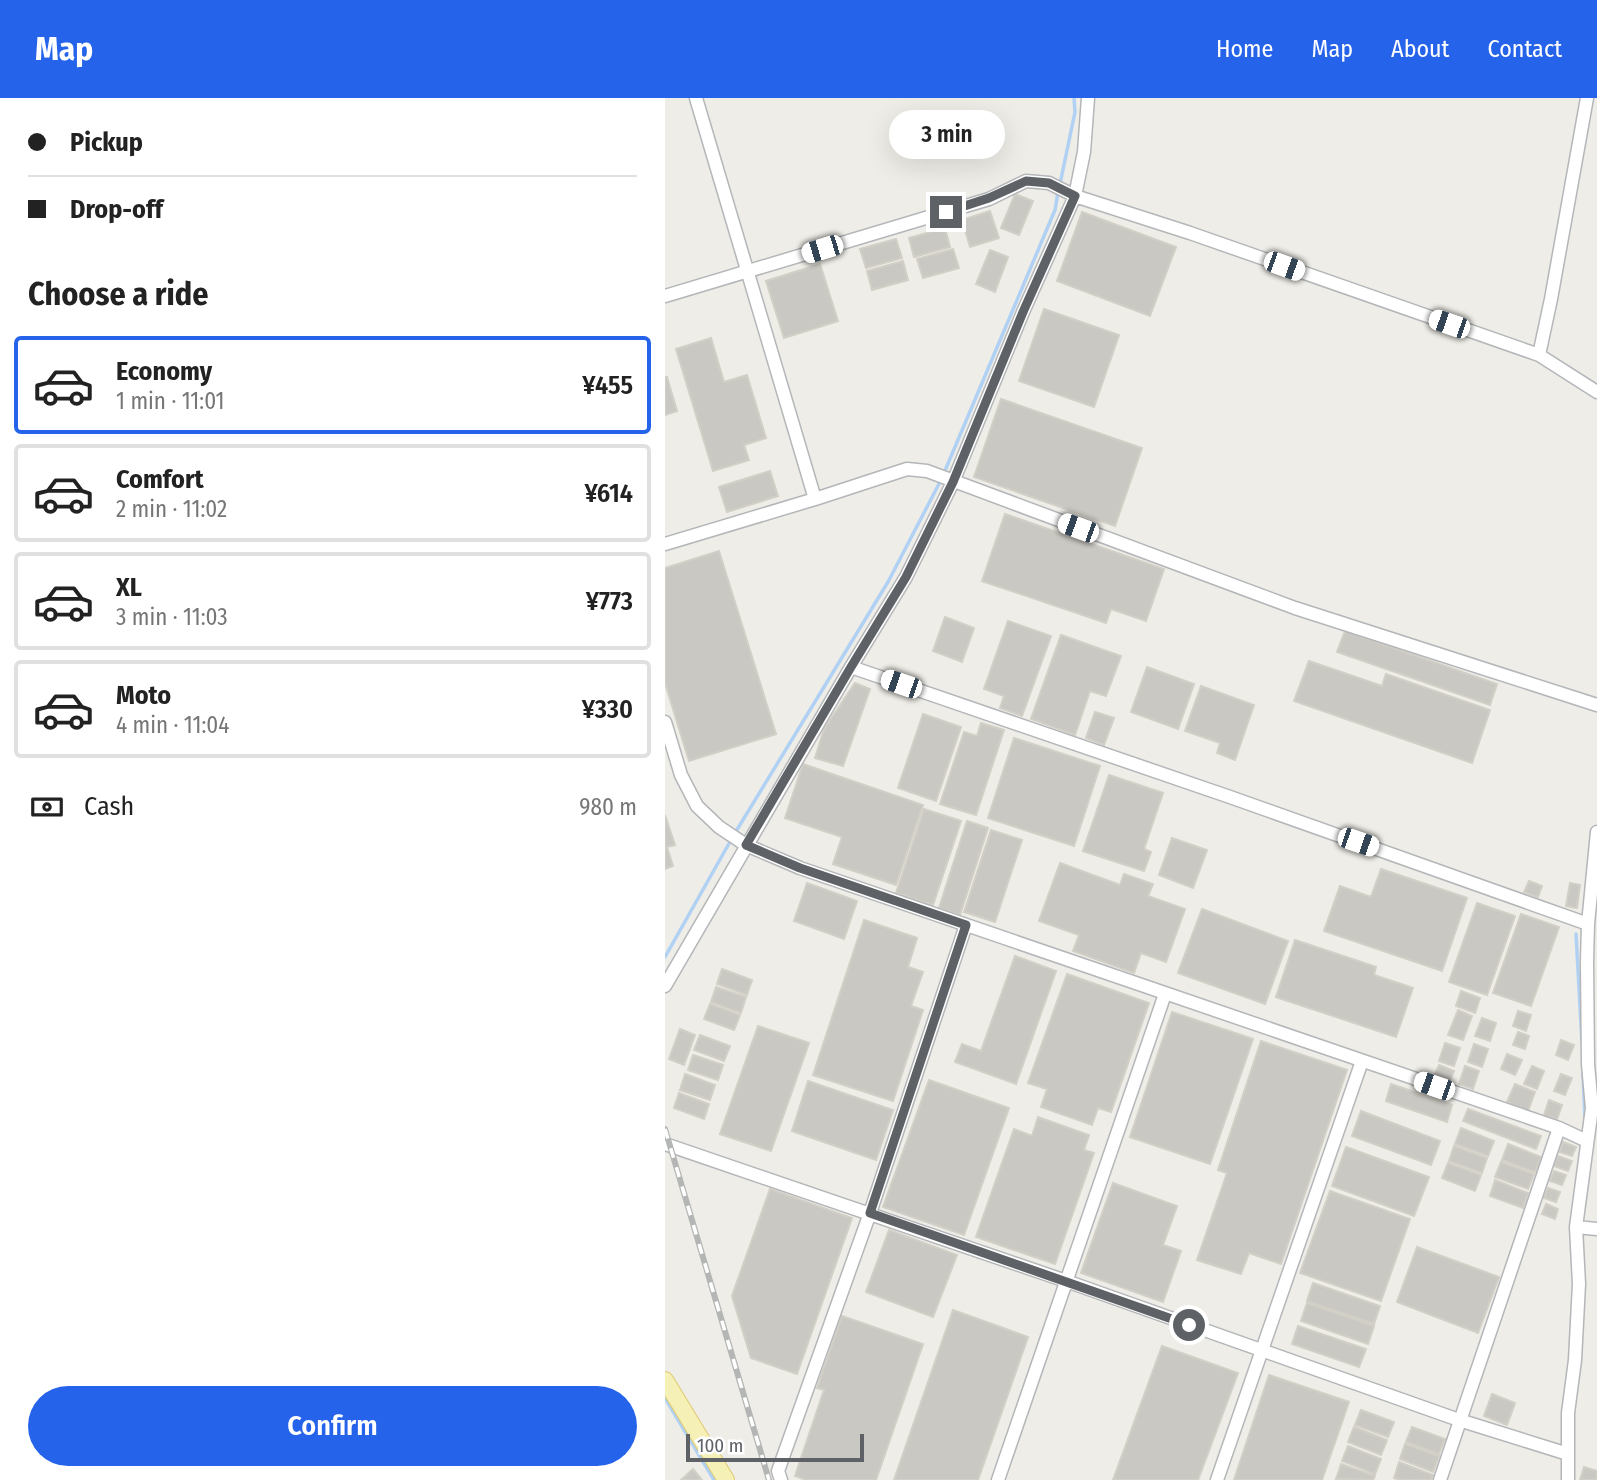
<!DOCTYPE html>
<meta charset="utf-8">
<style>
body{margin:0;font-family:"Fira Sans Condensed",sans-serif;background:#f2f2f2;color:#222;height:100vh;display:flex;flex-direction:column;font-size:26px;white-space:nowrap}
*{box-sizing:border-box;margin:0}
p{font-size:23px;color:#767676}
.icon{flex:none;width:38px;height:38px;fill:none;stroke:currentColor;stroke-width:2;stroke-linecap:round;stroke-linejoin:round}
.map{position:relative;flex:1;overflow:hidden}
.side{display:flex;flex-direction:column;background:#fff;width:665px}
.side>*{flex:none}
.banner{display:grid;align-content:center;height:154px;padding:0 28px;background:#fff}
.scale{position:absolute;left:21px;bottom:18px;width:178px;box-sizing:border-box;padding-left:7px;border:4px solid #5e6165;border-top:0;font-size:19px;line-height:24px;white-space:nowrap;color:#5e6165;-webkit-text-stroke:5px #fff;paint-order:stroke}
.end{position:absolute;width:32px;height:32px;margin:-16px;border:9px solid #5e6165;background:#fff;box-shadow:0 0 0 4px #fff}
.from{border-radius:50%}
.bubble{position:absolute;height:49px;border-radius:24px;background:#fff;box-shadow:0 7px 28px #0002;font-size:23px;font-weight:600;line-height:49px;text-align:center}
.car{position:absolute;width:21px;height:42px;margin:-21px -10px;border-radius:9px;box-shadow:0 0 5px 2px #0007;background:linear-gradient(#fff 24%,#345 0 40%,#fff 0 76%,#345 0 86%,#fff 0)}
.banner b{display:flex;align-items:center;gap:24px;height:66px;font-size:26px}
.banner b+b{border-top:2px solid #e0e0e0}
.banner i{width:18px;height:18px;background:#222}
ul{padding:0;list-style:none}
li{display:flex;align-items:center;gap:21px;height:98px;margin:0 14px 10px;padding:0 14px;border:4px solid #e0e0e0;border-radius:7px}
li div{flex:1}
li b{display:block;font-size:26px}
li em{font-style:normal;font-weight:600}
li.selected{border-color:#2563eb}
li>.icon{width:63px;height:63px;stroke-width:1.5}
h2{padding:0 28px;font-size:32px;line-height:84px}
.pay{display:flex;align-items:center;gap:18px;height:77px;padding:0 28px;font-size:26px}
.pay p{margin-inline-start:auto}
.cta{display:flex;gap:14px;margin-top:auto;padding:14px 28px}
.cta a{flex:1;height:80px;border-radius:42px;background:#2563eb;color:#fff;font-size:28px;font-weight:600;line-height:80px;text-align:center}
header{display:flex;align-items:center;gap:42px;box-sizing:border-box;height:98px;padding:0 35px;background:#2563eb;color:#fff}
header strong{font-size:33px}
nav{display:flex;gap:38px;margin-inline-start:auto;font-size:24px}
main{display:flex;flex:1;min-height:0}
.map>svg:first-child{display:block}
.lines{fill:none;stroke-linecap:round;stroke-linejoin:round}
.stream{stroke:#b1d1f4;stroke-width:3.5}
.building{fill:#cac8c3;stroke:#d2cfc6;stroke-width:2}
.minor-casing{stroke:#b4b6b9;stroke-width:15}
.major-casing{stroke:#dfc96f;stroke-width:18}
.minor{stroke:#fff;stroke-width:12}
.major{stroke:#f5f0b5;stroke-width:16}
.rail-casing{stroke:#b4b5b5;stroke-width:6}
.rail{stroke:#fff;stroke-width:3.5;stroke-dasharray:10;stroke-linecap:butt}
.route{stroke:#5e6165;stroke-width:9}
</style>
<header>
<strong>Map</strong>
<nav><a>Home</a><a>Map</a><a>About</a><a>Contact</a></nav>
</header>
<main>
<section class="side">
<div class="banner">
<b><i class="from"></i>Pickup</b>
<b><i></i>Drop-off</b>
</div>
<h2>Choose a ride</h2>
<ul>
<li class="selected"><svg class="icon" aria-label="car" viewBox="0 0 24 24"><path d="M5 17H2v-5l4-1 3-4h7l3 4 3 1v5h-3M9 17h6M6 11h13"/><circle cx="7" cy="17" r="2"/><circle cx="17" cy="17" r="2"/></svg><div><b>Economy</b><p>1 min · 11:01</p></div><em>¥455</em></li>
<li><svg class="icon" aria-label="car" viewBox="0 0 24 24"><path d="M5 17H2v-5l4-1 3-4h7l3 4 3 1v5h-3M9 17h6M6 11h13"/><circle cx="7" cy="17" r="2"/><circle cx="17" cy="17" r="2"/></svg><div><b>Comfort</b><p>2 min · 11:02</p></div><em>¥614</em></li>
<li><svg class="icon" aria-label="car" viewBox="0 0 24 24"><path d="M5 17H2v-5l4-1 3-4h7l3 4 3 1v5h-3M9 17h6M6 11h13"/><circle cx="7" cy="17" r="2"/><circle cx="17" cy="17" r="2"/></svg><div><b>XL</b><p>3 min · 11:03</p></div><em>¥773</em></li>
<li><svg class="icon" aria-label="car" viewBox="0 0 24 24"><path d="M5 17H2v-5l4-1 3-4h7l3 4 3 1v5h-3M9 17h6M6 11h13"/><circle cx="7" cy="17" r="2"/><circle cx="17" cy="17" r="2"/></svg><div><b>Moto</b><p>4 min · 11:04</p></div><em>¥330</em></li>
</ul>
<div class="pay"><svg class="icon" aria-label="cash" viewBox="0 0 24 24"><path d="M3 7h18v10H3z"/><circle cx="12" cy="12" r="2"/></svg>Cash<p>980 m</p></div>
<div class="cta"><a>Confirm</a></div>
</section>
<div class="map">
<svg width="932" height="1382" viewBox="0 0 932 1382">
<rect width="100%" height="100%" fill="#eeede7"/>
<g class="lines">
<!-- stream -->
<path class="stream" d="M395,86L410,14L409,0
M279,375L390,112L393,94
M70,735L223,484L276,382
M911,836L917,944
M0,859L66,742
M918,976L920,1020
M0,1300L49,1382"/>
</g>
<!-- building -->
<path class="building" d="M350,96L368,103L354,137L336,130Z
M325,113L334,140L305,149L297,122Z
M417,114L511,149L485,218L392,183Z
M280,130L285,149L249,159L244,140Z
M231,141L237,160L201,170L195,151Z
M288,151L294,170L258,180L252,161Z
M325,152L343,159L330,194L311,186Z
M238,163L243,182L207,192L202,173Z
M155,166L173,223L119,240L101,183Z
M379,211L454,237L429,309L354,283Z
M46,240L59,284L82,277L101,340L79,347L84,362L48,373L11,251Z
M0,279H2L12,313L0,317Z
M336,301L477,350L450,428L309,379Z
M105,373L113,398L62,414L54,389Z
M340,416L499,471L481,523L446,511L441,525L317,483Z
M54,453L111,636L24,663L0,585V470Z
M280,519L309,530L297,564L268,553Z
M343,523L386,538L357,618L335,610L339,598L319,591Z
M680,533L832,586L825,607L672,554Z
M396,537L456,558L441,598L425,593L410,637L366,621Z
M644,563L717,588L721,576L825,612L807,665L629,603Z
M482,569L529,586L513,631L466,614Z
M190,585L205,591L178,668L150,660L159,631Z
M536,588L589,607L570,662L552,655L555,645L520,633Z
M430,614L449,620L439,647L421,640Z
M258,616L296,629L271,703L233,690Z
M316,625L339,632L311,717L275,706L299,634L312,638Z
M349,640L435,668L409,748L323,720Z
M138,666L258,707L231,787L168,766L177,739L120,720Z
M444,677L498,695L479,751L486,754L479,773L418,753Z
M259,711L296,723L268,807L231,795Z
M0,717L10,747L2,749L8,768L0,771Z
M302,723L323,730L295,817L274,810Z
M326,732L357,742L330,824L299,814Z
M507,740L542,752L528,790L494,777Z
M395,765L455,787L459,776L488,786L483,798L520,811L501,864L476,855L469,875L408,853L414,837L374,823Z
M716,771L802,800L777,873L659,833L675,788L706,799Z
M864,783L877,788L873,799L859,794Z
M142,785L192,803L179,841L129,823Z
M905,785L915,787L912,810L901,808Z
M812,805L850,818L822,897L784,884Z
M537,811L623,843L600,906L513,875Z
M856,816L894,829L866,908L828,895Z
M199,822L252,840L243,869L258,874L246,908L258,912L228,1003L148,977Z
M630,842L711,869L709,877L748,890L731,939L611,899Z
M350,858L391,873L351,986L290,964L297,946L316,953Z
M57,871L87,882L82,897L52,886Z
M402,876L484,905L446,1014L433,1010L427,1027L376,1009L382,991L363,985Z
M51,889L81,899L76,915L46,904Z
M796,893L815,900L810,915L791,908Z
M45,906L75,917L69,932L39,921Z
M793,912L807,918L798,942L783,937Z
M853,913L866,917L861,933L848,928Z
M507,914L588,941L545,1066L465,1039Z
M817,920L831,925L825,943L810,938Z
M93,928L144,945L106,1053L55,1036Z
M15,931L30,937L19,967L4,961Z
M853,934L864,938L860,951L848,947Z
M35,937L65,948L59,963L29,952Z
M896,942L909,947L903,962L891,957Z
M596,943L682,972L616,1166L584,1155L576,1176L532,1162L562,1075L553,1072Z
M780,945L795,950L789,968L774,963Z
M809,946L823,951L817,969L803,964Z
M842,956L857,962L850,977L836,971Z
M28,957L58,967L53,982L23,972Z
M774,967L789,973L783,987L768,980Z
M800,968L814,973L808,991L794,986Z
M867,968L879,973L872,991L859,986Z
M20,976L50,987L45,1002L15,992Z
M896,976L907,980L900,997L889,993Z
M264,982L344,1010L299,1137L218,1109Z
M143,983L228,1012L211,1062L127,1033Z
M726,986L787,1007L782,1024L721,1003Z
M850,986L870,994L863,1013L842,1004Z
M14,995L44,1006L39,1021L9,1010Z
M884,1002L897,1007L892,1021L879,1017Z
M803,1011L876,1038L871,1051L798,1023Z
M696,1013L775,1043L766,1067L687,1038Z
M373,1019L424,1037L419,1052L429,1055L390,1166L311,1139L349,1031L367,1038Z
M796,1030L829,1043L823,1058L790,1046Z
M898,1044L911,1049L907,1058L895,1054Z
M843,1046L876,1059L870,1074L837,1062Z
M789,1048L822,1060L817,1075L784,1063Z
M681,1049L764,1079L749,1118L667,1088Z
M893,1058L907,1063L903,1073L889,1068Z
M836,1064L869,1076L863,1091L830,1079Z
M783,1065L816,1077L810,1093L777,1080Z
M889,1073L901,1077L897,1087L885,1083Z
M830,1082L863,1095L858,1110L825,1098Z
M448,1085L512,1108L498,1147L516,1153L498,1204L416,1175Z
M883,1090L895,1094L891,1104L879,1100Z
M105,1091L187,1120L132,1276L86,1260L67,1198Z
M665,1093L745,1121L716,1203L635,1175Z
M881,1106L893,1111L890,1121L877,1116Z
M224,1132L292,1157L268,1219L201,1194Z
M752,1149L834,1179L813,1235L732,1204Z
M648,1185L715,1208L709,1226L642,1203Z
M642,1205L709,1228L703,1246L636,1223Z
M288,1212L363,1239L313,1382H229Z
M177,1218L258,1246L211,1382H141L130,1378L159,1292L152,1290Z
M633,1228L701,1251L694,1269L627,1246Z
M497,1248L573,1275L533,1382H448Z
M604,1277L684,1304L657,1382H569Z
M827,1296L850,1305L842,1327L819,1318Z
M696,1312L729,1324L723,1339L690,1327Z
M689,1329L722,1342L716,1357L683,1344Z
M747,1329L780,1341L774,1356L741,1344Z
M740,1346L774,1358L768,1374L735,1361Z
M683,1348L716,1361L710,1376L677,1363Z
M734,1364L768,1377L766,1382H736L729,1380Z
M676,1366L710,1378L708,1382L671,1381Z
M919,1369L932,1373V1382H915Z
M28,1371L37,1382H16Z"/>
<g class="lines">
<defs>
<path id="minor" d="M31,0L150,401
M0,198L324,101L361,83L384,85L410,98L525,135L874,257L932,294
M874,257L886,201L922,0
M0,446L150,401L242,371L262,373L630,510L932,607
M186,569L565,699L923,826
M0,624L16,677L32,708L54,729L81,747L135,770L894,1030L922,1043
M0,888L186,569L241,479L288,384L358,214L410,98L419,54L423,0
M0,1046L401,1183L794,1322L903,1356
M911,1129L932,1131
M116,1382L113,1373L205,1115L301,827
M333,1382L500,896
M552,1382L697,963
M775,1382L894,1030
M903,1382V1315L910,1262L914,1186L911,1129L927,1010L923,966L922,864L923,826L932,734"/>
<path id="major" d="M0,1282L61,1382"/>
</defs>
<!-- minor casing -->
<use href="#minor" class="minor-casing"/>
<!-- major casing -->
<use href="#major" class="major-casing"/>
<!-- minor -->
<use href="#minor" class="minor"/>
<!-- major -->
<use href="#major" class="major"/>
<defs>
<path id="rail" d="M0,1031L104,1382"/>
</defs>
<!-- rail casing -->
<use href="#rail" class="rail-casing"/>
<!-- rail -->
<use href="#rail" class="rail"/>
</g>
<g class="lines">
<!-- route -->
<path class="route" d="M281,114L324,100L361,83L384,85L410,98L358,214L288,384L241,479L186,569L81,747L135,770L301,827L205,1115L524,1227"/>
</g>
</svg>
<div class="scale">100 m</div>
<i class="end from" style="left:524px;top:1227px"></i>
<i class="end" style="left:281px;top:114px"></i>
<div class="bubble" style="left:224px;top:12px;width:116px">3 min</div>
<i class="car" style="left:157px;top:151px;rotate:253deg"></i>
<i class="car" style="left:619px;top:168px;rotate:110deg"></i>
<i class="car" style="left:784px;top:226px;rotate:289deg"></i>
<i class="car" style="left:413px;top:430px;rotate:290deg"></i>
<i class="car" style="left:236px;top:586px;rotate:289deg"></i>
<i class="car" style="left:693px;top:744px;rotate:109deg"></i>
<i class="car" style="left:769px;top:988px;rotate:289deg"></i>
</div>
</main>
